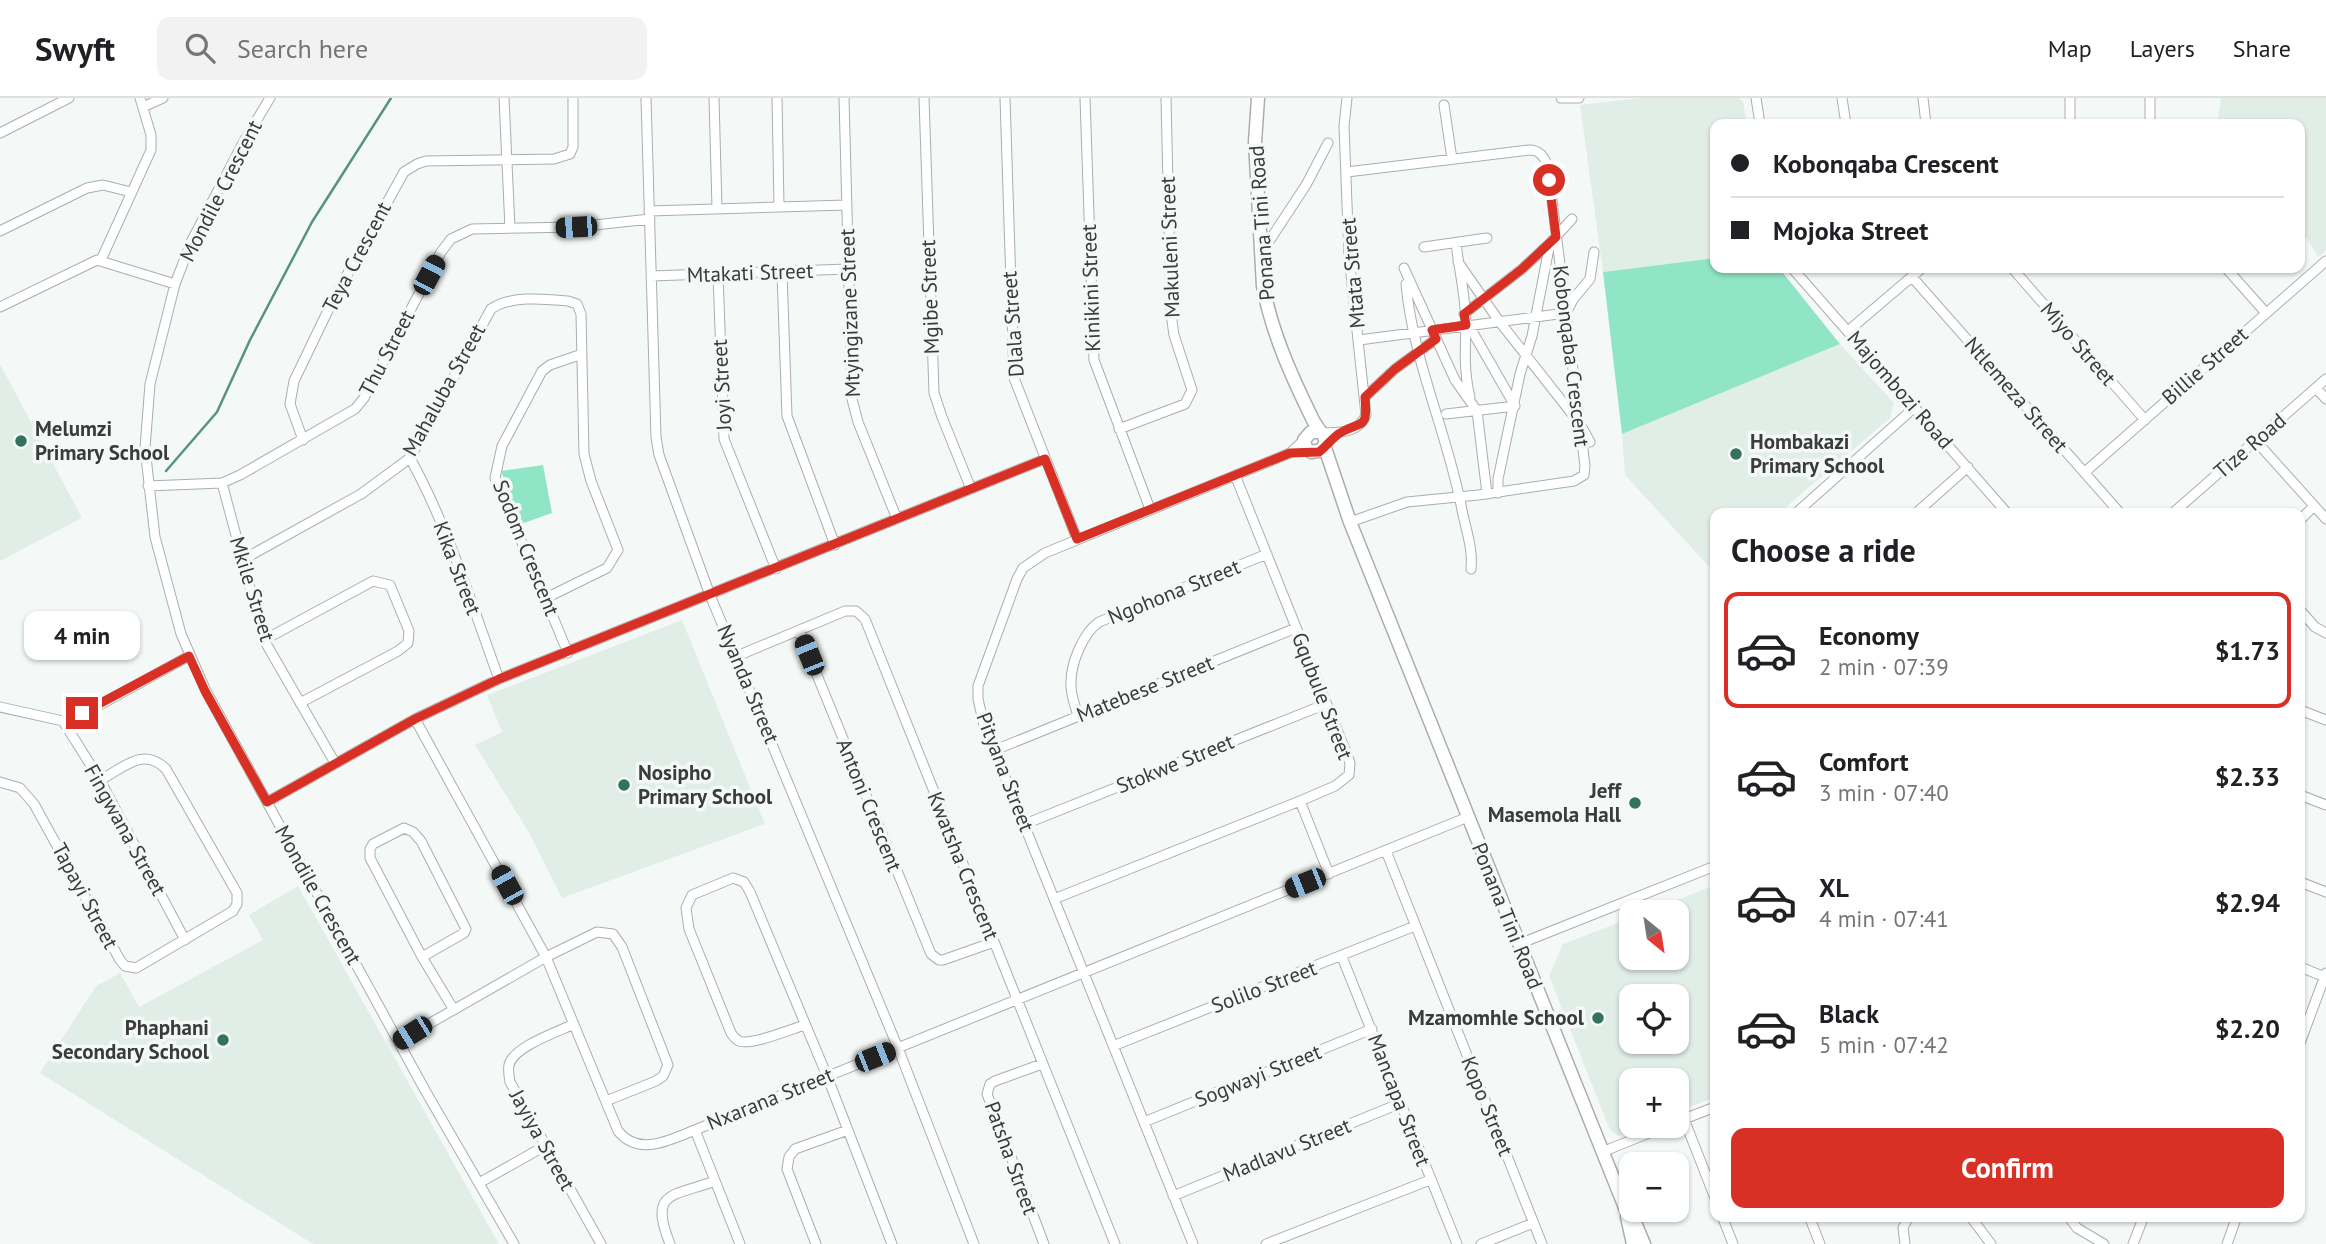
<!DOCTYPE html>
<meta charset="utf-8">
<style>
body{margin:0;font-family:"PT Sans",sans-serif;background:#f2f2f2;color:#202124;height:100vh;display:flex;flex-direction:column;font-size:26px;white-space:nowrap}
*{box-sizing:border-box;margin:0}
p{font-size:23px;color:#757577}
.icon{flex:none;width:38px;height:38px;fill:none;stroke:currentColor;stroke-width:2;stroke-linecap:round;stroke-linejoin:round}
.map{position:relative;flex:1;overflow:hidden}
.side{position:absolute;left:1710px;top:410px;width:595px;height:714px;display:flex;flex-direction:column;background:#fff;border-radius:14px;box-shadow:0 2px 5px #0004}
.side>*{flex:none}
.top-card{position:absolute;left:1710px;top:21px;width:595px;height:154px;border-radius:14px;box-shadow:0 2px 5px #0004;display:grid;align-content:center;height:154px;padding:0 21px;background:#fff}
.needle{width:46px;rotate:150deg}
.buttons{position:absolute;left:1619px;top:802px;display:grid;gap:14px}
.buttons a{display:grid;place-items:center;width:70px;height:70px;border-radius:14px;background:#fff;box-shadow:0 2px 5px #0004;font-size:35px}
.end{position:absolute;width:32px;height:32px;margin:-16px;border:9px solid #d93025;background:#fff;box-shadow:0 0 0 4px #fff}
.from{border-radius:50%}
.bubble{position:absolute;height:49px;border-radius:14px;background:#fff;box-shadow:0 2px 5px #0004;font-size:23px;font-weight:800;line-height:49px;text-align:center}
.car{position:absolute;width:21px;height:42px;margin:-21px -10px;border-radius:9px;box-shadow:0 0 5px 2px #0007;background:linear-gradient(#222 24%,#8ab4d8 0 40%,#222 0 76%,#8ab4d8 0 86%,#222 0)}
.top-card b{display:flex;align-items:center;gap:24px;height:66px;font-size:26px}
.top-card b+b{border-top:2px solid #e0e0e0}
.top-card i{width:18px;height:18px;background:#202124}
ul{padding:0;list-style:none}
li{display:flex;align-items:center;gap:21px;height:116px;margin:0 14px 10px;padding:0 7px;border:4px solid transparent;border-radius:14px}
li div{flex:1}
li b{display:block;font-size:26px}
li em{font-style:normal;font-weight:800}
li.selected{border-color:#d93025}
li>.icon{width:63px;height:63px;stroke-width:1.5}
h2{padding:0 21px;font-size:32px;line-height:84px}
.action{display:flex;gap:14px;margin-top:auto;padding:14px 21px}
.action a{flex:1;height:80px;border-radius:14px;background:#d93025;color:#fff;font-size:28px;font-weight:800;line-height:80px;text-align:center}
header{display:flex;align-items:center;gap:42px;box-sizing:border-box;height:98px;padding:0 35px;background:#fff;border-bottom:2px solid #e0e0e0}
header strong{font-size:33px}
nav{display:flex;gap:38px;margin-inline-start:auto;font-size:24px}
.search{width:490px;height:63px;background:#f2f2f2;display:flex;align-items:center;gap:18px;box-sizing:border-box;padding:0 24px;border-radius:14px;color:#757577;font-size:26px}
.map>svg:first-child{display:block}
.built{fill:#e1eee8;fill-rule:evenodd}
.green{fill:#90e5c6}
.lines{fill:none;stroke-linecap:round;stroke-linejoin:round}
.stream{stroke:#57947e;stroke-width:2.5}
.street-casing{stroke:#aaaeac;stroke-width:11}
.secondary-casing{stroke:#aaaeac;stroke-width:15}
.street{stroke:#fff;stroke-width:9}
.secondary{stroke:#fff;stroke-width:12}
.route{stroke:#d93025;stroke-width:9}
.poi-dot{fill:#35725d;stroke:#f4f9f7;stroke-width:2.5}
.labels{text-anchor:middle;stroke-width:7;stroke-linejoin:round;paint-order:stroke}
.street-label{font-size:21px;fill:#3a3c3b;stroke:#f4f9f7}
.poi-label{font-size:21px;font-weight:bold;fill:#3a3c3b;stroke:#f4f9f7;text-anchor:start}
</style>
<header>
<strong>Swyft</strong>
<div class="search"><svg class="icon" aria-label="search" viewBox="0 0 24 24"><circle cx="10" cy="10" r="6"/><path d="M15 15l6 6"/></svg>Search here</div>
<nav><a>Map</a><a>Layers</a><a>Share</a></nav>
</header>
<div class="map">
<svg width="2326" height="1146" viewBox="0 0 2326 1146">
<rect width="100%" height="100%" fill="#f4f9f7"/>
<!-- built -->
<path class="built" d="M1641,0H1739L1743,4L1747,26H1715V160L1603,174L1580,7Z
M2221,0H2326V153L2318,159L2307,140L2300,144V26H2217Z
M1840,246L1894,305L1890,320L1779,415H1715V470L1712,472L1625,377L1622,336Z
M0,266L82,420L0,463Z
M682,522L765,726L562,800L528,733L475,647L502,634L487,597Z
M1715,787V999L1677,1014L1676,982H1631V1027H1645L1618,1038L1610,1032L1549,878L1563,846L1631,820V859H1676V814H1647ZM1631,898H1676V943H1631Z
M298,788L499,1146H313L40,975L96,888L120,875L139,909L263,842L249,817Z"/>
<!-- green -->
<path class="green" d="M1715,160V170H1779L1840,246L1622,336L1603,174Z
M543,367L552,415L521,426L501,373Z"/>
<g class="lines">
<!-- stream -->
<path class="stream" d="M166,373L217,314L250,242L312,124L391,0"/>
<defs>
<path id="street" d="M270,0L244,43L192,142L175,186L150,286L145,350L155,439L181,536L206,593L426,994L514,1146
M504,0L510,130
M646,0L656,339L659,357L710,497L898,950L974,1146
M714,0L717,110
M777,0L779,107
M844,0L852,301L858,324L897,421
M924,0L934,295L942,319L971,391
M1005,0L1014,280L1077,441
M1085,0L1094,262L1150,411
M1561,0H1579
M1756,0L1760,26
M1842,0L1846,26
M1923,0L1926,26
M2070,0V26
M2150,0V26
M1444,7L1452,61
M143,9L163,0
M0,35L69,0
M1347,74L1529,52C1540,52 1545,59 1548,70L1585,368L1584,377L1574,383L1478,397L1407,404L1350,424
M649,113L847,107
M0,133L87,90L103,87L131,94
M1456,145C1459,172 1466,200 1466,228C1465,252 1464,275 1470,299
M1424,149L1487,140
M1262,154L1306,87L1328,45
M101,162L151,52V37L140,0
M1458,164L1499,223L1580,326L1590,344
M1404,170L1455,282L1477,313L1487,396
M1792,170L2007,415
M2012,170L2145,322
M2226,170L2266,215
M782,175L787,318L835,447
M718,176L724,341L776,471
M651,178L849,171
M1912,179L2120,415
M1406,186C1413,264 1448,336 1462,412C1466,433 1473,449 1471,471
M0,209L97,162L175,186
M1464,216L1522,171L1550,145
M1468,226L1515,308
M1848,233L1922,170
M1359,242L1566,215L1574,200L1590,181L1594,154
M2316,290L2326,301
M1365,299L1395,271L1436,241
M1446,316L1507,309
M1119,331L1185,306L1192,292L1174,237L1171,216L1166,0
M1322,335C1339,334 1358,336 1366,317L1349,158L1344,28L1347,0
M303,342L290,306L294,283L332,204L404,74L417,66L426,63L554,61L570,56L573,49V0
M2256,343L2326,421
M410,360C448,429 472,507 499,581
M2085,374L2326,163
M222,385L264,542L335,665
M148,388L222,385L240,377L355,311L364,300L441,154L451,141L472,131L576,129L650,121
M1498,395V381L1520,276L1532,238L1550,145L1572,121
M1796,415L1915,309
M1916,415L1968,369
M2173,415L2326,281
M2300,422L2314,408
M242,462L361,396L410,360L491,211C511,197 545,201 568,203L577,206L581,216L584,356L591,383L618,452L607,470L546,500
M2300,512L2315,529L2326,535
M799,533L931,856L939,862H943L994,844
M264,542L373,483L390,487L409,533L408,545L398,553L300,605
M568,555L495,380L502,348L542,273L550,267L582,256
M737,558L845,513H856L865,521L1115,1146
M0,609L63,623L96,609L189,558
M2300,612L2326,622
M1078,618C1075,607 1070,596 1071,584C1071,565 1083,535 1099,524L1267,456
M415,621L546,859L618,1033C639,1059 669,1042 695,1032L1468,719
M63,623L100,682L185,842
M995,652L1296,530
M0,684L20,690L34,706L120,862L125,868L136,870L233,813L237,806V795L166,671C143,648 124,670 100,682
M2300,697L2326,707
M1300,703L1329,776
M267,704L415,621L499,581L1045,361
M1025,726L1326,606
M1386,753L1542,1146
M2300,784L2326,794
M1054,801L1300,703L1335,688L1349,677L1350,665L1346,654L1235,377
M1519,846L1715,768
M422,859L464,835L466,831L421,743L413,734L404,730L373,746L370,751V760L422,859L454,912
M1342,859L1457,1146
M2300,869L2325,879
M574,926C557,934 513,949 509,967C508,973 509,979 510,984L601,1146
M805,927C791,931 751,948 739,943C735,941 733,938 731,935L689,831L686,810L692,797L733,780L744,784L750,794L827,978L892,1146
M399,943L546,859L597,834L613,836L622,849L668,967L663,978L656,983L606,1003
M2300,945L2326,875
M1113,948L1415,828
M1042,966L995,983L990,986L987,996L1044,1146
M1684,1021L1715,1100
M1144,1024L1372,931
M1676,1024L1715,1009
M695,1032L740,1146
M1602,1054L1669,1027
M479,1085L545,1048
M1173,1098L1401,1005
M1722,1118L1733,1146
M1809,1118L1820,1146
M1970,1118L1991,1146
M2068,1118L2077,1130L2104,1146
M670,1146C649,1093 671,1099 715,1083
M816,1146L787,1071L789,1059L795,1051L848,1032
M1193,1146L984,627L978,601V588L1017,481L1023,470L1045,455L1290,355L1304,342
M1266,1146L1430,1082
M1481,1146L1533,1125
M1905,1146L1903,1130L1909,1118
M2133,1146L2144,1118
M2227,1146L2237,1118"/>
<path id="secondary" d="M1258,0L1255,44L1263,188C1272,235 1291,277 1312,320C1316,329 1323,335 1326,343L1322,352L1311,354L1306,350L1304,342L1311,334H1319
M1325,350L1350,424L1626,1112L1636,1127L1644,1146
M1627,1119L1633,1146"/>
</defs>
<!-- street casing -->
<use href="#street" class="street-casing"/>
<!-- secondary casing -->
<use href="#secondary" class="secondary-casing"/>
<!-- street -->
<use href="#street" class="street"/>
<!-- secondary -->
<use href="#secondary" class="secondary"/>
</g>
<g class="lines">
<!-- route -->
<path class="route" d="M82,615L189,558L205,593L267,704L415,621L499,581L1045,361L1077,441L1290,355L1319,354C1326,349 1332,340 1340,335C1362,322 1368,333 1365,299L1395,271L1436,241L1432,232L1466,227L1464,216L1522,171L1556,139L1549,82"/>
</g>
<!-- markers -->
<g class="poi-dot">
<circle cx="21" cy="343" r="7"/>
<circle cx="1736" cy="356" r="7"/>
<circle cx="624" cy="687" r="7"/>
<circle cx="1635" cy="705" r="7"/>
<circle cx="1598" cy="920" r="7"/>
<circle cx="223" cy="942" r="7"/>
</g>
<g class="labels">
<!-- street labels -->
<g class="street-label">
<text transform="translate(221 93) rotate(-63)" y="7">Mondile Crescent</text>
<text transform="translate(1262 125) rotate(-94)" y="7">Ponana Tini Road</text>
<text transform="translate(1170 149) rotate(-92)" y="7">Makuleni Street</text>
<text transform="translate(357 159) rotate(-62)" y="7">Teya Crescent</text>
<text transform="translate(750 175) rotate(-2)" y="7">Mtakati Street</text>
<text transform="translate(1353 175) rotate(-95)" y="7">Mtata Street</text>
<text transform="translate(1091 190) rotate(-92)" y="7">Kinikini Street</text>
<text transform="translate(930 199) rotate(-92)" y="7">Mgibe Street</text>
<text transform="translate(850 215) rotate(-92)" y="7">Mtyingizane Street</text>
<text transform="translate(1013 226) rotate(-94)" y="7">Dlala Street</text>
<text transform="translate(2078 246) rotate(49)" y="7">Miyo Street</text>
<text transform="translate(387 255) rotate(-62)" y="7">Thu Street</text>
<text transform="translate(1571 258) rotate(83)" y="7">Kobonqaba Crescent</text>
<text transform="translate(2205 268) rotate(-41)" y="7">Billie Street</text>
<text transform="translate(722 287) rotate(-93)" y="7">Joyi Street</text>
<text transform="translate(444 292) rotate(-61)" y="7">Mahaluba Street</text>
<text transform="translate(1900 292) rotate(49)" y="7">Majombozi Road</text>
<text transform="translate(2016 297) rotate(49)" y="7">Ntlemeza Street</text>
<text transform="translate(2250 348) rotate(-41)" y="7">Tize Road</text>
<text transform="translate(526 450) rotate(68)" y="7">Sodom Crescent</text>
<text transform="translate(457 470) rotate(69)" y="7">Kika Street</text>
<text transform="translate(252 491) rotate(73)" y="7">Mkile Street</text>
<text transform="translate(1174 494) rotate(-22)" y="7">Ngohona Street</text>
<text transform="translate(748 586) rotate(67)" y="7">Nyanda Street</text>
<text transform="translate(1145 591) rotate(-22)" y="7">Matebese Street</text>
<text transform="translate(1322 598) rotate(69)" y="7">Gqubule Street</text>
<text transform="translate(1175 666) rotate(-22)" y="7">Stokwe Street</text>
<text transform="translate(1005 674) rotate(69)" y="7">Pityana Street</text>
<text transform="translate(869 707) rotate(68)" y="7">Antoni Crescent</text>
<text transform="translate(125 732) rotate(61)" y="7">Fingwana Street</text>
<text transform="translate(963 768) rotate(68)" y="7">Kwatsha Crescent</text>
<text transform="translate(318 797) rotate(61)" y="7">Mondile Crescent</text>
<text transform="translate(85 798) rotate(62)" y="7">Tapayi Street</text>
<text transform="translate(1507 818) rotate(68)" y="7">Ponana Tini Road</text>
<text transform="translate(1264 889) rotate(-21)" y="7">Solilo Street</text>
<text transform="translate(1258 978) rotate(-22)" y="7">Sogwayi Street</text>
<text transform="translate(770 1001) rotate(-22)" y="7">Nxarana Street</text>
<text transform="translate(1399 1002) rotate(69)" y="7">Mancapa Street</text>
<text transform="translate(1487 1008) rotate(68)" y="7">Kopo Street</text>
<text transform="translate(542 1042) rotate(61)" y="7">Jayiya Street</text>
<text transform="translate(1287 1052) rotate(-22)" y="7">Madlavu Street</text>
<text transform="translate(1011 1060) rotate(70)" y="7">Patsha Street</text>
</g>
<!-- poi labels -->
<g class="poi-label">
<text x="35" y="338">Melumzi<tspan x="35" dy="24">Primary School</tspan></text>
<text x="1750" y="351">Hombakazi<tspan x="1750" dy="24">Primary School</tspan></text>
<text x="638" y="682">Nosipho<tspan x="638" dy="24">Primary School</tspan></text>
<text x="1621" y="700" text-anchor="end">Jeff<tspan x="1621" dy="24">Masemola Hall</tspan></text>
<text x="1584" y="927" text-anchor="end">Mzamomhle School</text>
<text x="209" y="937" text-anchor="end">Phaphani<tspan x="209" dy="24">Secondary School</tspan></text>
</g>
</g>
</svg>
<div class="buttons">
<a><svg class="needle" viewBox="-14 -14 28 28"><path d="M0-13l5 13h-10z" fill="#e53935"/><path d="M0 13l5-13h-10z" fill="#757577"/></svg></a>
<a><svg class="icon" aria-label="locate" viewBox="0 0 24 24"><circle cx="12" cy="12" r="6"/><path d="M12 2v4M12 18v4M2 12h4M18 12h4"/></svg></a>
<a>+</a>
<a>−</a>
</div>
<i class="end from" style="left:1549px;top:82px"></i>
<i class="end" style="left:82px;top:615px"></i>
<div class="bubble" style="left:24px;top:513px;width:116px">4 min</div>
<i class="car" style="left:576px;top:129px;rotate:267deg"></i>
<i class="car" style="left:429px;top:177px;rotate:28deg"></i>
<i class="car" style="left:809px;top:557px;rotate:338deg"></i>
<i class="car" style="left:1305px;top:785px;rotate:248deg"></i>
<i class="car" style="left:507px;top:787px;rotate:331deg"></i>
<i class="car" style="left:412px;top:935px;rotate:238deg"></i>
<i class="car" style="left:875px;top:959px;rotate:68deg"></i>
<div class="top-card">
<b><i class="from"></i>Kobonqaba Crescent</b>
<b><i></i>Mojoka Street</b>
</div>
<section class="side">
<h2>Choose a ride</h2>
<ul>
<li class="selected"><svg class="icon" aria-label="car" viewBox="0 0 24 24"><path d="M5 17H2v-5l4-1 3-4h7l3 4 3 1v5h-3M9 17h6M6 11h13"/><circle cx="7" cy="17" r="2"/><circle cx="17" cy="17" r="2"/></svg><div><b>Economy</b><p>2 min · 07:39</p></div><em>$1.73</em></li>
<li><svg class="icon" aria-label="car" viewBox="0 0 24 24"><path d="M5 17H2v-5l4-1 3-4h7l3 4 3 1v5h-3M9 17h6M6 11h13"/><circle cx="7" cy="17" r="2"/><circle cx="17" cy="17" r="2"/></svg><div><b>Comfort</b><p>3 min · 07:40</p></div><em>$2.33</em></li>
<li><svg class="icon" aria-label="car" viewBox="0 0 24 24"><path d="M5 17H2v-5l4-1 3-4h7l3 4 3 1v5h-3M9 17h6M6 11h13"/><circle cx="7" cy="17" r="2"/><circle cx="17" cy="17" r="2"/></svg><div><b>XL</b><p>4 min · 07:41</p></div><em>$2.94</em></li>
<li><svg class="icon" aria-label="car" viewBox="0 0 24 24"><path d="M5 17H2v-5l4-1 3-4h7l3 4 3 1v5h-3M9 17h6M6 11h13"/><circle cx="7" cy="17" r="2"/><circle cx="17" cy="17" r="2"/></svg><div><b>Black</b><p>5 min · 07:42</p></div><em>$2.20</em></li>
</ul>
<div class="action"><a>Confirm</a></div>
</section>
</div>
